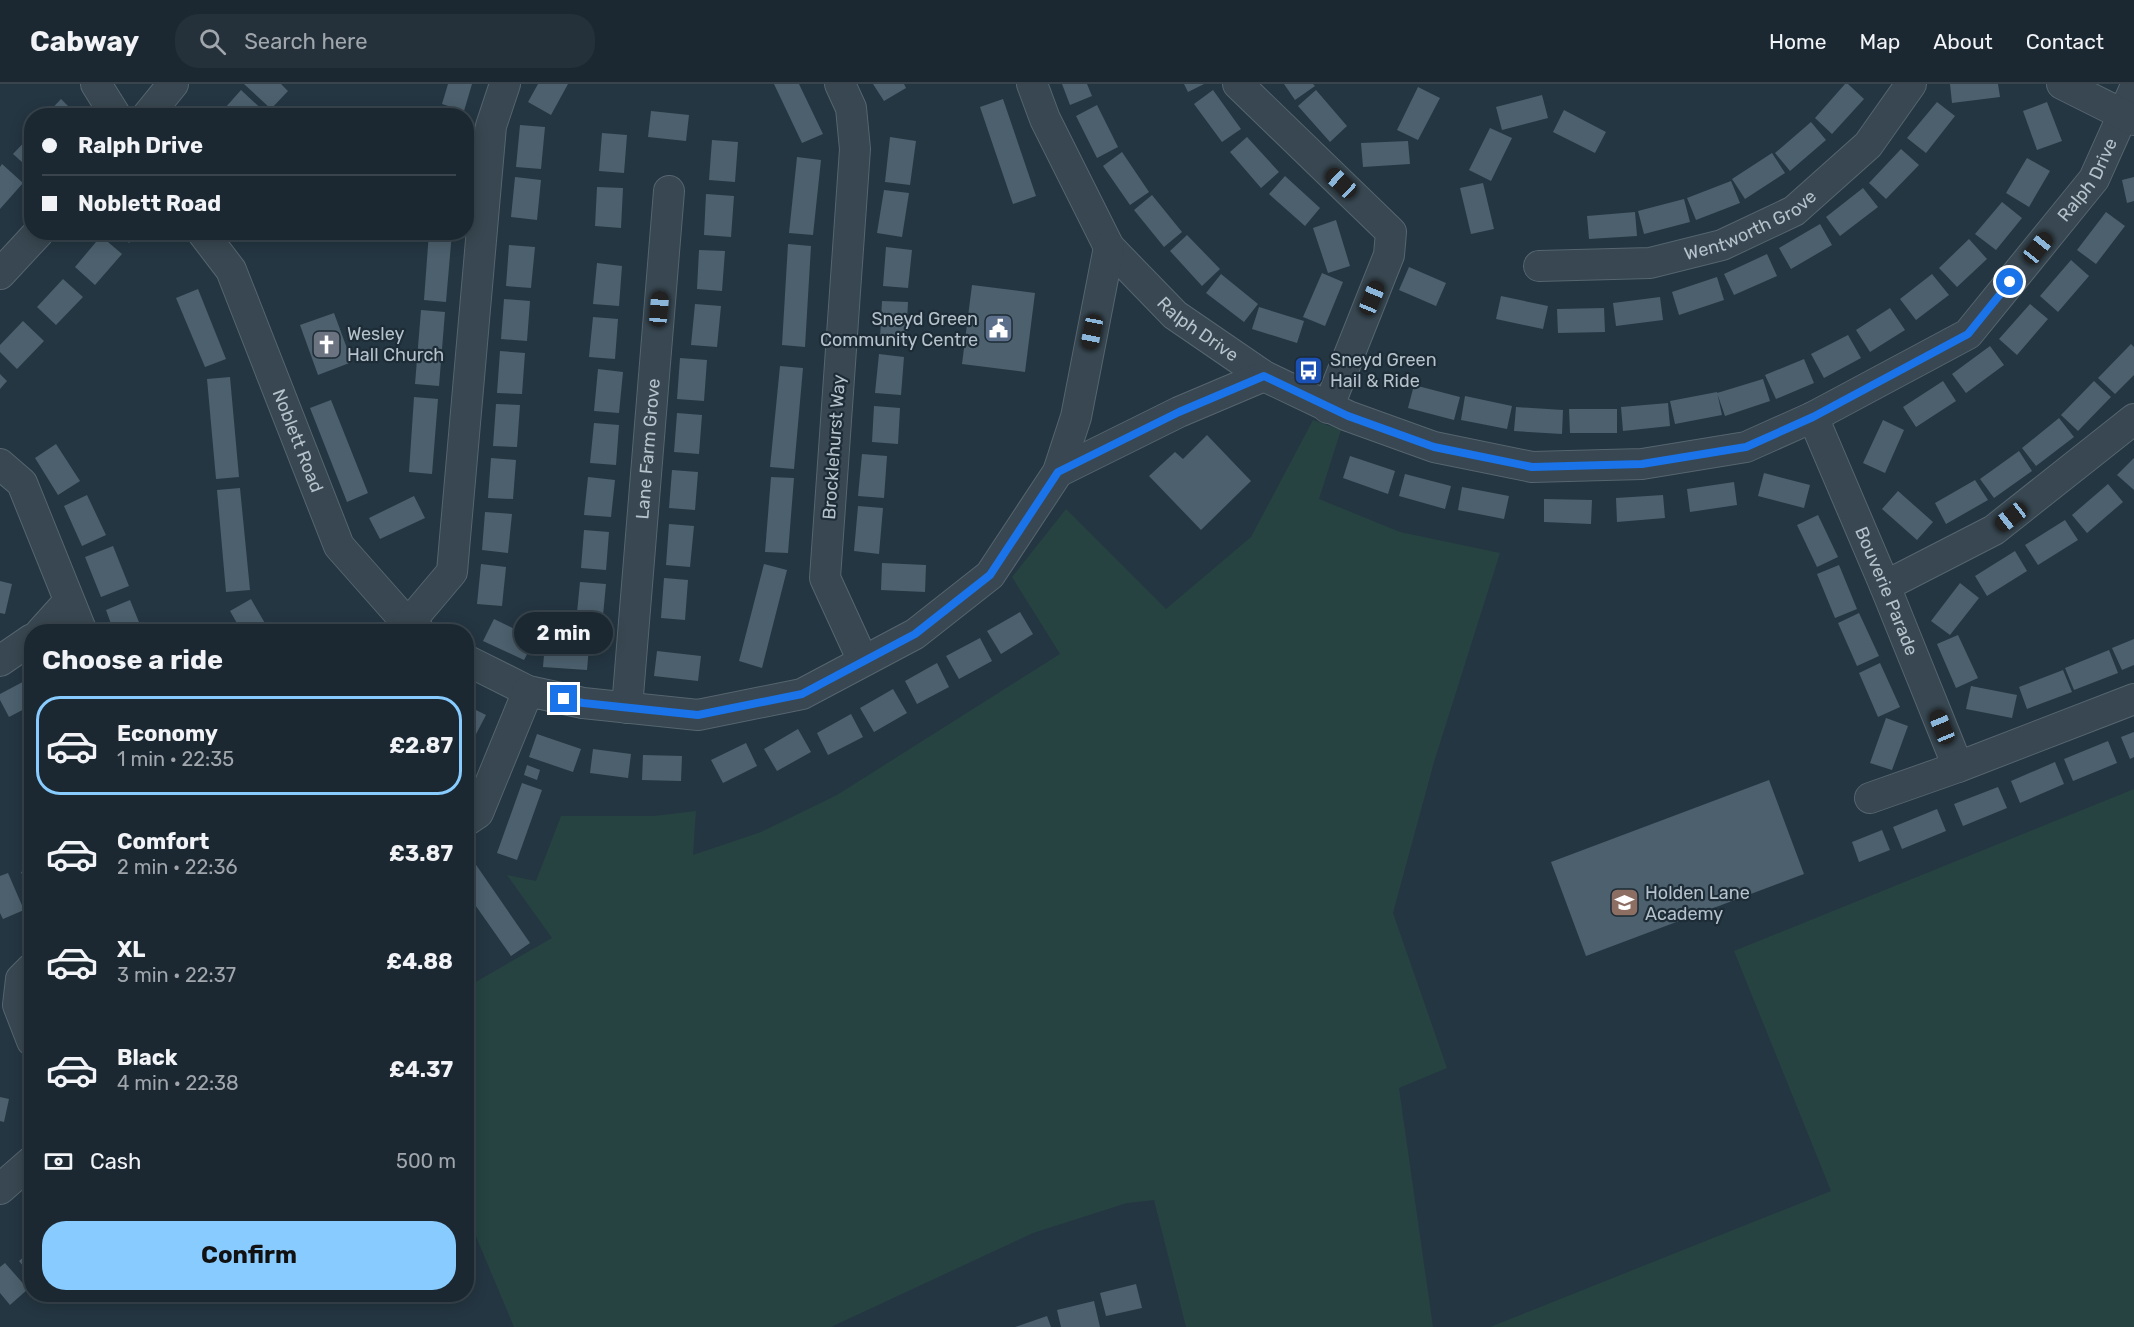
<!DOCTYPE html>
<meta charset="utf-8">
<style>
body{margin:0;font-family:Rubik,sans-serif;background:#24303a;color:#f1f3f6;height:100vh;display:flex;flex-direction:column;font-size:22px;white-space:nowrap}
*{box-sizing:border-box;margin:0}
p{font-size:20px;color:#a0a6ac}
.icon{flex:none;width:33px;height:33px;fill:none;stroke:currentColor;stroke-width:2;stroke-linecap:round;stroke-linejoin:round}
.map{position:relative;flex:1;overflow:hidden}
.sheet{position:absolute;left:24px;top:540px;width:450px;height:678px;display:flex;flex-direction:column;background:#1b2832;border-radius:24px;box-shadow:0 3px 15px #0003,0 0 0 2px #39444d}
.sheet>*{flex:none}
.hud{position:absolute;left:24px;top:24px;width:450px;height:132px;border-radius:24px;box-shadow:0 3px 15px #0003,0 0 0 2px #39444d;display:grid;align-content:center;height:132px;padding:0 18px;background:#1b2832}
.end{position:absolute;width:27px;height:27px;margin:-14px;border:8px solid #1a73e8;background:#fff;box-shadow:0 0 0 3px #fff}
.from{border-radius:50%}
.bubble{position:absolute;height:42px;border-radius:21px;background:#1b2832;box-shadow:0 3px 15px #0003,0 0 0 2px #39444d;font-size:20px;font-weight:700;line-height:42px;text-align:center}
.car{position:absolute;width:18px;height:36px;margin:-18px -9px;border-radius:8px;box-shadow:0 0 4px 2px #0007;background:linear-gradient(#222 24%,#8ab4d8 0 40%,#222 0 76%,#8ab4d8 0 86%,#222 0)}
.hud b{display:flex;align-items:center;gap:21px;height:57px;font-size:22px}
.hud b+b{border-top:2px solid #39444d}
.hud i{width:15px;height:15px;background:#f1f3f6}
ul{padding:0;list-style:none}
li{display:flex;align-items:center;gap:18px;height:99px;margin:0 12px 9px;padding:0 6px;border:3px solid transparent;border-radius:24px}
li div{flex:1}
li b{display:block;font-size:22px}
li em{font-style:normal;font-weight:700}
li.selected{border-color:#87cbff}
li>.icon{width:54px;height:54px;stroke-width:1.5}
h2{padding:0 18px;font-size:27px;line-height:72px}
.pay{display:flex;align-items:center;gap:15px;height:66px;padding:0 18px;font-size:22px}
.pay p{margin-inline-start:auto}
.cta{display:flex;gap:12px;margin-top:auto;padding:12px 18px}
.cta a{flex:1;height:69px;border-radius:24px;background:#87cbff;color:#111;font-size:24px;font-weight:700;line-height:69px;text-align:center}
header{display:flex;align-items:center;gap:36px;box-sizing:border-box;height:84px;padding:0 30px;background:#1b2832;border-bottom:2px solid #39444d}
header strong{font-size:28px}
nav{display:flex;gap:33px;margin-inline-start:auto;font-size:21px}
.search{width:420px;height:54px;background:#24303a;display:flex;align-items:center;gap:15px;box-sizing:border-box;padding:0 21px;border-radius:24px;color:#a0a6ac;font-size:22px}
.map>svg:first-child{display:block}
.green{fill:#264341}
.building{fill:#4c606d}
.lines{fill:none;stroke-linecap:round;stroke-linejoin:round}
.minor-casing{stroke:#56656f;stroke-width:32}
.minor{stroke:#384751;stroke-width:30}
.route{stroke:#1a73e8;stroke-width:8}
.labels{text-anchor:middle;stroke-width:4.5;stroke-linejoin:round;paint-order:stroke}
.street-label{font-size:18px;fill:#b5c2cc;stroke:#1d2c36}
.poi-label{font-size:18px;fill:#b5c2cc;stroke:#1d2c36;text-anchor:start}
</style>
<header>
<strong>Cabway</strong>
<div class="search"><svg class="icon" aria-label="search" viewBox="0 0 24 24"><circle cx="10" cy="10" r="6"/><path d="M15 15l6 6"/></svg>Search here</div>
<nav><a>Home</a><a>Map</a><a>About</a><a>Contact</a></nav>
</header>
<div class="map">
<svg width="2134" height="1243" viewBox="0 0 2134 1243">
<rect width="100%" height="100%" fill="#243642"/>
<!-- green -->
<path class="green" d="M1313,336L1341,346L1319,415L1400,448L1500,469L1434,678L1393,829L1447,984L1399,1004L1433,1243H1186L1154,1116L1127,1119L1033,1149L831,1243H514L467,1131V903L552,854L507,791L536,797L561,732H654L696,727L693,771L761,748L837,711L1060,570L1012,493L1066,425L1166,525L1251,453Z
M2134,705V1243H1490L1831,1107L1734,867Z"/>
<!-- building -->
<path class="building" d="M244,0H281L288,7L271,25Z
M448,0H472L464,27L442,20Z
M538,0H568L551,31L528,18Z
M774,0H799L823,50L802,59Z
M873,0H904L906,4L884,17Z
M1062,0H1087L1092,12L1070,21Z
M1184,0H1204L1188,8Z
M1284,0H1313L1315,2L1295,16Z
M1845,0H1848L1864,15L1832,50L1815,34Z
M1950,0H1998L2000,13L1952,19Z
M1418,3L1440,14L1418,56L1397,46Z
M241,6L269,32H233L225,24Z
M1213,6L1241,45L1222,58L1194,20Z
M1316,6L1347,42L1330,58L1298,22Z
M1542,11L1548,34L1502,46L1496,23Z
M61,15L78,32H45Z
M1003,15L1036,112L1013,120L980,23Z
M1937,18L1955,32L1926,69L1907,54Z
M2047,18L2062,57L2037,66L2023,27Z
M1097,21L1118,63L1097,74L1076,32Z
M1564,26L1606,48L1595,69L1553,48Z
M651,27L689,31L686,57L648,53Z
M1811,38L1826,56L1790,87L1775,69Z
M520,41L545,43L541,85L516,83Z
M1490,44L1512,54L1491,97L1469,86Z
M602,49L627,51L624,89L599,87Z
M32,50V87L13,70Z
M890,53L916,57L910,101L885,98Z
M1247,53L1279,88L1261,104L1230,68Z
M712,56L738,58L735,98L709,96Z
M1408,57L1410,80L1363,83L1361,59Z
M1901,65L1919,81L1886,115L1869,99Z
M1122,68L1149,108L1130,121L1103,82Z
M1772,69L1785,89L1745,115L1732,95Z
M797,73L821,76L813,151L789,149Z
M2027,74L2050,87L2029,123L2006,109Z
M2,80L23,99L0,125V83Z
M1285,92L1320,124L1305,142L1269,110Z
M515,93L541,96L537,136L511,133Z
M2134,93V117L2127,119L2122,96Z
M1731,97L1740,119L1696,136L1687,114Z
M1483,99L1494,145L1471,150L1460,104Z
M597,103L623,104L621,144L595,142Z
M1863,104L1878,123L1840,152L1826,133Z
M884,106L909,109L902,153L877,149Z
M706,110L734,112L731,153L704,151Z
M1152,111L1182,148L1164,163L1134,126Z
M1684,115L1690,138L1644,150L1638,127Z
M2002,118L2022,134L1996,166L1975,150Z
M1635,128L1637,152L1589,155L1587,132Z
M2106,128L2125,142L2096,180L2077,166Z
M1336,136L1350,182L1328,189L1313,144Z
M1820,140L1832,161L1791,185L1779,164Z
M119,148H141L129,159Z
M429,148H452L446,218L424,216Z
M1187,151L1220,185L1202,202L1170,167Z
M101,152L122,170L95,201L75,183Z
M1969,155L1987,175L1957,203L1939,184Z
M788,160L811,162L805,263L782,261Z
M509,161L535,163L531,204L506,202Z
M886,163L912,166L908,204L883,202Z
M699,166L725,167L722,207L697,205Z
M1767,170L1777,192L1734,211L1724,190Z
M2071,176L2089,192L2058,228L2040,212Z
M597,179L622,182L619,222L593,220Z
M1409,183L1446,199L1436,222L1399,206Z
M1322,189L1343,198L1325,242L1303,233Z
M1221,190L1258,220L1244,238L1206,209Z
M1932,190L1949,211L1916,236L1900,215Z
M1717,193L1724,216L1679,231L1672,208Z
M63,195L83,213L56,241L37,223Z
M972,201L1035,209L1025,288L962,280Z
M198,205L226,275L205,283L176,214Z
M1501,212L1548,222L1543,245L1496,235Z
M1660,213L1663,236L1616,242L1613,219Z
M504,215L530,217L527,257L501,255Z
M882,217L908,218L906,256L880,255Z
M695,220L721,222L717,263L691,261Z
M2030,220L2048,235L2017,271L1999,255Z
M1259,223L1304,237L1297,259L1252,245Z
M1604,224L1605,248L1558,249L1557,225Z
M1890,224L1905,246L1870,268L1856,246Z
M421,226L445,228L439,302L415,300Z
M334,229L352,278L318,291L300,241Z
M593,233L618,235L615,275L589,273Z
M23,237L44,257L17,285L0,268V261Z
M1848,251L1861,274L1824,294L1811,270Z
M2131,260L2134,263V291L2115,310L2098,294Z
M1990,262L2004,281L1966,309L1952,290Z
M500,267L525,269L522,310L497,309Z
M879,270L904,273L901,311L875,309Z
M680,274L707,276L704,317L677,315Z
M1804,275L1814,299L1776,315L1765,291Z
M780,282L803,284L794,385L770,383Z
M598,285L623,288L619,329L594,327Z
M0,290L7,297L0,305Z
M230,293L239,393L216,395L207,295Z
M1763,295L1770,317L1725,332L1717,309Z
M1943,297L1956,317L1916,343L1903,323Z
M2094,297L2111,313L2078,347L2061,331Z
M1414,301L1460,313L1454,336L1408,324Z
M1717,308L1722,331L1675,340L1670,317Z
M1465,312L1512,322L1507,345L1461,336Z
M414,313L438,315L432,390L409,388Z
M331,316L368,409L347,418L310,324Z
M1668,319L1670,342L1623,347L1621,323Z
M496,320L520,321L517,363L493,362Z
M874,322L900,324L898,360L872,358Z
M1516,323L1563,326L1562,350L1514,347Z
M1569,325H1617V349H1570Z
M677,329L702,331L699,370L674,368Z
M2059,334L2074,353L2036,382L2022,364Z
M1883,336L1904,346L1885,389L1863,379Z
M594,339L619,341L616,381L590,379Z
M1207,351L1251,397L1201,446L1149,392L1175,368L1183,375Z
M56,360L80,397L58,411L35,374Z
M2019,367L2032,387L1994,414L1980,395Z
M862,370L887,372L884,414L858,412Z
M1350,372L1395,387L1388,410L1343,394Z
M491,374L516,376L513,415L488,414Z
M2134,374V406L2117,391Z
M672,386L698,388L695,426L669,424Z
M1764,389L1810,401L1804,424L1758,412Z
M1405,390L1451,402L1445,425L1399,412Z
M588,393L615,396L611,433L584,431Z
M771,393L794,394L788,469L765,468Z
M1975,396L1988,416L1946,440L1935,419Z
M1734,398L1737,421L1690,428L1687,405Z
M2108,400L2123,418L2087,449L2072,431Z
M1462,403L1509,412L1504,435L1458,426Z
M240,404L250,506L226,508L217,406Z
M1898,407L1933,438L1917,456L1882,425Z
M87,411L106,451L82,462L64,422Z
M1663,411L1665,434L1617,438L1616,414Z
M414,412L425,434L380,455L369,434Z
M1544,415L1592,416L1591,440L1544,438Z
M858,422L883,424L879,470L854,467Z
M485,428L512,430L508,469L482,466Z
M1818,431L1838,473L1817,483L1797,441Z
M2065,436L2078,456L2038,481L2025,461Z
M669,440L694,442L690,483L666,481Z
M584,446L609,448L606,486L581,484Z
M113,462L129,502L101,513L85,473Z
M2015,467L2027,487L1987,512L1975,492Z
M882,479L926,481L925,508L881,506Z
M481,480L506,483L502,522L477,520Z
M764,480L787,486L762,584L739,577Z
M1839,481L1857,525L1835,534L1817,490Z
M664,494L688,496L685,536L661,534Z
M0,497L12,500L5,530L0,529Z
M580,498L606,500L602,542L576,539Z
M1960,499L1979,514L1950,551L1931,537Z
M251,515L270,548H242L230,527Z
M130,516L143,548H114L106,526Z
M1020,528L1033,550L1001,570L987,547Z
M1859,529L1879,572L1857,582L1838,539Z
M494,535L535,555L524,576L483,557Z
M1958,551L1978,594L1956,604L1937,560Z
M980,554L992,577L959,595L946,572Z
M2134,555V581L2122,586L2112,564Z
M545,559L589,563L587,586L543,583Z
M2109,566L2118,589L2074,606L2065,584Z
M657,567L701,572L698,597L654,592Z
M937,579L949,603L917,620L905,597Z
M1880,579L1900,623L1878,633L1859,589Z
M2063,586L2072,608L2027,625L2019,603Z
M32,593V621L9,633L0,616V610Z
M1971,602L2017,611L2012,634L1966,625Z
M893,605L907,629L874,648L860,624Z
M466,621L486,631L474,654L466,650Z
M851,630L863,653L828,671L817,649Z
M1886,634L1908,642L1892,686L1870,679Z
M798,645L811,668L777,687L764,665Z
M2134,648V673L2130,675L2121,653Z
M537,650L581,665L573,688L529,673Z
M2108,657L2117,679L2073,697L2064,675Z
M746,659L757,682L723,699L711,676Z
M593,665L631,670L628,694L590,689Z
M643,671L682,672L681,697L642,696Z
M2055,678L2064,700L2020,719L2011,697Z
M527,681L540,686L537,696L524,691Z
M1769,696L1804,790L1586,872L1551,778Z
M522,699L542,706L517,776L497,769Z
M1998,703L2007,724L1963,742L1954,720Z
M1937,725L1946,747L1902,765L1893,743Z
M1882,746L1890,766L1859,778L1852,758Z
M472,775L530,859L511,872L466,808V778Z
M32,783V813L21,788Z
M8,789L24,826L3,835L0,829V792Z
M0,1013L9,1015L4,1038L0,1037Z
M32,1166V1193L19,1177Z
M5,1179L28,1205L10,1221L0,1209V1183Z
M1136,1200L1142,1224L1106,1232L1100,1209Z
M1094,1217L1100,1243H1061L1057,1226Z
M1047,1232L1051,1243H1015Z"/>
<g class="lines">
<defs>
<g id="minor">
<path d="M96,0L116,32"/>
<path d="M840,0L851,24L855,65L825,494L863,577"/>
<path id="s1" d="M1032,0L1045,35L1109,163L1175,231L1264,292L1348,332L1434,363L1532,383L1642,380L1746,363L1813,333L1968,250L2094,95L2134,6"/>
<path d="M1238,0L1391,148L1389,171L1328,324"/>
<path d="M2062,0L2134,36"/>
<path d="M147,32L173,0"/>
<path id="s2" d="M202,148L231,186L339,462L408,540L420,548"/>
<path id="s3" d="M1539,182L1650,179L1722,161L1794,127L1868,61L1911,0"/>
<path d="M0,190L39,148"/>
<path id="s4" d="M1813,333L1885,502L1958,683"/>
<path d="M0,380L22,399L82,548"/>
<path d="M1058,388L1179,328L1264,292"/>
<path d="M1885,502L1994,446L2134,335"/>
<path d="M408,540L452,488L491,42L505,0"/>
<path d="M41,548L69,517"/>
<path d="M466,576L528,607L583,619L698,631L802,610L915,550L990,491L1058,388L1076,333L1109,163"/>
<path d="M0,577L32,555"/>
<path id="s5" d="M627,624L669,107"/>
<path d="M1870,714L1958,683L2134,615"/>
<path d="M466,737L478,729L528,607"/>
<path d="M32,884L21,895L18,921L32,957"/>
<path d="M0,1105L32,1077"/>
</g>
</defs>
<!-- minor casing -->
<use href="#minor" class="minor-casing"/>
<!-- minor -->
<use href="#minor" class="minor"/>
</g>
<g class="lines">
<!-- route -->
<path class="route" d="M564,615L583,619L698,631L802,610L915,550L990,491L1058,388L1179,328L1264,292L1348,332L1434,363L1532,383L1642,380L1746,363L1813,333L1968,250L2010,198"/>
</g>
<!-- icons -->
<defs>
<symbol id="civic-square" viewBox="-11 -11 22 22"><rect x="-9" y="-9" width="18" height="18" rx="4" fill="#5c6f8a" stroke="#1d2c36"/><path d="M-.6-6.5H3V-4.5H.6V-3L4-1V1h2V6H-6V1h2V-1L-.6-3ZM-1.2 2.5V6h2.4V2.5Z" fill="#fff"/></symbol>
<symbol id="church-square" viewBox="-11 -11 22 22"><rect x="-9" y="-9" width="18" height="18" rx="4" fill="#6b7280" stroke="#1d2c36"/><path d="M-1.2-6h2.4v3.5h3.3v2.4h-3.3V6h-2.4V-.1h-3.3v-2.4h3.3Z" fill="#fff"/></symbol>
<symbol id="bus-square" viewBox="-11 -11 22 22"><rect x="-9" y="-9" width="18" height="18" rx="4" fill="#1a4fb4" stroke="#1d2c36"/><path d="M-5-6H5V4H4V6H2V4H-2V6H-4V4H-5ZM-3.5-4V0h7V-4ZM-3.5 1.2v1.5H-2V1.2ZM2 1.2v1.5H3.5V1.2Z" fill="#fff"/></symbol>
<symbol id="school-square" viewBox="-11 -11 22 22"><rect x="-9" y="-9" width="18" height="18" rx="4" fill="#8d6e63" stroke="#1d2c36"/><path d="M0-5L7-2L0 1L-7-2ZM-4 1L0 2.5L4 1V4Q0 6-4 4Z" fill="#fff"/></symbol>
</defs>
<g fill-rule="evenodd">
<use href="#civic-square" x="982" y="228" width="33" height="33"/>
<use href="#church-square" x="310" y="244" width="33" height="33"/>
<use href="#bus-square" x="1292" y="270" width="33" height="33"/>
<use href="#school-square" x="1608" y="802" width="33" height="33"/>
</g>
<g class="labels">
<!-- street labels -->
<g class="street-label">
<text dy="6" stroke="none"><textPath href="#s1" startOffset="1328">Ralph Drive</textPath></text>
<text dy="6" stroke="none"><textPath href="#s3" startOffset="219">Wentworth Grove</textPath></text>
<text dy="6" stroke="none"><textPath href="#s1" startOffset="302">Ralph Drive</textPath></text>
<text dy="6" stroke="none"><textPath href="#s2" startOffset="231">Noblett Road</textPath></text>
<text transform="translate(834 363) rotate(-86)" y="6">Brocklehurst Way</text>
<text dy="6" stroke="none"><textPath href="#s5" startOffset="260">Lane Farm Grove</textPath></text>
<text dy="6" stroke="none"><textPath href="#s4" startOffset="189">Bouverie Parade</textPath></text>
</g>
<!-- poi labels -->
<g class="poi-label">
<text x="978" y="241" text-anchor="end">Sneyd Green<tspan x="978" dy="21">Community Centre</tspan></text>
<text x="347" y="256">Wesley<tspan x="347" dy="21">Hall Church</tspan></text>
<text x="1330" y="282">Sneyd Green<tspan x="1330" dy="21">Hail &amp; Ride</tspan></text>
<text x="1645" y="815">Holden Lane<tspan x="1645" dy="21">Academy</tspan></text>
</g>
</g>
</svg>
<i class="end from" style="left:2010px;top:198px"></i>
<i class="end" style="left:564px;top:615px"></i>
<div class="bubble" style="left:514px;top:528px;width:99px">2 min</div>
<i class="car" style="left:1341px;top:99px;rotate:313deg"></i>
<i class="car" style="left:2038px;top:164px;rotate:39deg"></i>
<i class="car" style="left:1372px;top:214px;rotate:22deg"></i>
<i class="car" style="left:659px;top:225px;rotate:5deg"></i>
<i class="car" style="left:1092px;top:248px;rotate:191deg"></i>
<i class="car" style="left:2011px;top:433px;rotate:232deg"></i>
<i class="car" style="left:1942px;top:643px;rotate:338deg"></i>
<div class="hud">
<b><i class="from"></i>Ralph Drive</b>
<b><i></i>Noblett Road</b>
</div>
<section class="sheet">
<h2>Choose a ride</h2>
<ul>
<li class="selected"><svg class="icon" aria-label="car" viewBox="0 0 24 24"><path d="M5 17H2v-5l4-1 3-4h7l3 4 3 1v5h-3M9 17h6M6 11h13"/><circle cx="7" cy="17" r="2"/><circle cx="17" cy="17" r="2"/></svg><div><b>Economy</b><p>1 min · 22:35</p></div><em>£2.87</em></li>
<li><svg class="icon" aria-label="car" viewBox="0 0 24 24"><path d="M5 17H2v-5l4-1 3-4h7l3 4 3 1v5h-3M9 17h6M6 11h13"/><circle cx="7" cy="17" r="2"/><circle cx="17" cy="17" r="2"/></svg><div><b>Comfort</b><p>2 min · 22:36</p></div><em>£3.87</em></li>
<li><svg class="icon" aria-label="car" viewBox="0 0 24 24"><path d="M5 17H2v-5l4-1 3-4h7l3 4 3 1v5h-3M9 17h6M6 11h13"/><circle cx="7" cy="17" r="2"/><circle cx="17" cy="17" r="2"/></svg><div><b>XL</b><p>3 min · 22:37</p></div><em>£4.88</em></li>
<li><svg class="icon" aria-label="car" viewBox="0 0 24 24"><path d="M5 17H2v-5l4-1 3-4h7l3 4 3 1v5h-3M9 17h6M6 11h13"/><circle cx="7" cy="17" r="2"/><circle cx="17" cy="17" r="2"/></svg><div><b>Black</b><p>4 min · 22:38</p></div><em>£4.37</em></li>
</ul>
<div class="pay"><svg class="icon" aria-label="cash" viewBox="0 0 24 24"><path d="M3 7h18v10H3z"/><circle cx="12" cy="12" r="2"/></svg>Cash<p>500 m</p></div>
<div class="cta"><a>Confirm</a></div>
</section>
</div>
